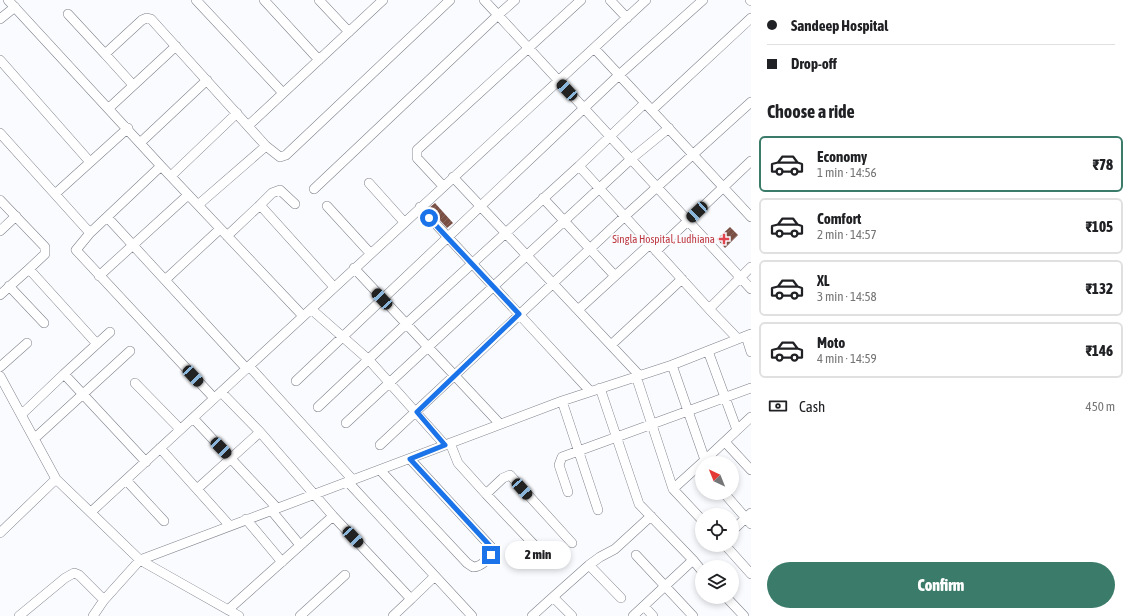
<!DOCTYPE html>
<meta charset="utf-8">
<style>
body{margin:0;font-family:"Asap Condensed",sans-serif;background:#f2f2f2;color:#202124;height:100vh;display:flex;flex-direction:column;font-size:15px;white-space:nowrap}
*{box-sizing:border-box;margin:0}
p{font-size:13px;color:#757577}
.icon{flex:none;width:22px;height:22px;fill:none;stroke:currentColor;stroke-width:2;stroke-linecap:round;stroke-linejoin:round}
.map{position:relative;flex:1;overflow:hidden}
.side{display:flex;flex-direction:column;background:#fff;width:380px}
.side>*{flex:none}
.guide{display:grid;align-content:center;height:88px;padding:0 16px;background:#fff}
.needle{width:26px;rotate:317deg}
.buttons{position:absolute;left:695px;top:456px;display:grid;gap:8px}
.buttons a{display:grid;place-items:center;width:44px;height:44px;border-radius:50%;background:#fff;box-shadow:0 2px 6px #0003;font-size:20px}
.end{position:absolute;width:18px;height:18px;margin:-9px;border:5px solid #1a73e8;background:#fff;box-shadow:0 0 0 2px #fff}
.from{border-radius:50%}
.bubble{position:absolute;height:28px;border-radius:14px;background:#fff;box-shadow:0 2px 6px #0003;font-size:13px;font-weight:800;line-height:28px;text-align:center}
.car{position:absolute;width:12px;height:24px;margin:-12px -6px;border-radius:5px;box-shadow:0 0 3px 1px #0007;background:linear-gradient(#222 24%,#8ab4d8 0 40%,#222 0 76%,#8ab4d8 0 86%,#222 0)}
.guide b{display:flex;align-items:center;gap:14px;height:38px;font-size:15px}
.guide b+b{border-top:1px solid #e0e0e0}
.guide i{width:10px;height:10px;background:#202124}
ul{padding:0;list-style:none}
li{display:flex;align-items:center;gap:12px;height:56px;margin:0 8px 6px;padding:0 8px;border:2px solid #e0e0e0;border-radius:6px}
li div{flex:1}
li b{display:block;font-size:15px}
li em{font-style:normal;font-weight:800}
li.active{border-color:#3b7b69}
li>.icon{width:36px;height:36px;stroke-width:1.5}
h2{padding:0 16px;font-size:18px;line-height:48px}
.pay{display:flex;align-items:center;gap:10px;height:44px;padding:0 16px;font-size:15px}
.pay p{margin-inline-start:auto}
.button{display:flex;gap:8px;margin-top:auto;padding:8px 16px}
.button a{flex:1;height:46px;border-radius:24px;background:#3b7b69;color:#fff;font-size:16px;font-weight:800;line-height:46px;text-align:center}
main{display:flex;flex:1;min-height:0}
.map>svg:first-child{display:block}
.building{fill:url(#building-hatch)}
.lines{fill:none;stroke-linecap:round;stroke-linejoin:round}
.minor-casing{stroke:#7f828c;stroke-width:10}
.minor{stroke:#fff;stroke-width:9}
.route{stroke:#1a73e8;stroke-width:5}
.health-dot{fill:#e0444e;stroke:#fafbfe;stroke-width:1.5}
.labels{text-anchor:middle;stroke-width:4;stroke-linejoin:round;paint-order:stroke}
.health-label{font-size:11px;fill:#be3a42;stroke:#fafbfe;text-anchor:end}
</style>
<main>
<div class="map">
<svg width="751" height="616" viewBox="0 0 751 616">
<defs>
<pattern id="building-hatch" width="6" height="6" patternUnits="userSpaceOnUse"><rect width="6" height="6" fill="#7a4f44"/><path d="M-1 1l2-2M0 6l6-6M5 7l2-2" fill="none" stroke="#88665e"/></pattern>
</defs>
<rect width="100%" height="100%" fill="#fafbfe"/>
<!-- building -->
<path class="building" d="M435,203L453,223L447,228L429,208Z
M730,227L738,235L725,248L717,239Z"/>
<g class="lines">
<defs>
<path id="minor" d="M8,0L161,166
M196,0L283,93
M264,0L319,60
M319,0L349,32
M484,0L498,15L515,0
M610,0L627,18
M750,0L751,1
M68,14L105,54L142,20L147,18L151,19L266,146L280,157L286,155L450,0
M0,19L15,7
M594,48L751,217
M105,54L133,85
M0,60L90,162
M645,103L579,166L709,309
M109,108L176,46
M652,110L751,18
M249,125L383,0
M0,133L90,233
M141,142L207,80
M171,176L237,113
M453,177L639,375
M369,183L404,222
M443,186L417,158V150L581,0
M314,189L498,15L751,289
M55,194L128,128
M543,198L615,276
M0,200L45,247V254L29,269
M198,205L266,146
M260,205L272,193L280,190L295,204
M327,206L370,253
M420,207L590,391
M107,217L246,368
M0,231L16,216
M227,236L260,205L334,287
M656,251L751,161
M354,268L500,424
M99,276L188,195
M165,280L220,229
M9,286L44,323
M0,295L29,269L97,344
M311,309L369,360L445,445
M579,309L650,244
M746,336L751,352
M738,339L709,309L751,267
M611,345L682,279
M708,351L737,430
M249,366L353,480
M0,367L27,343
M64,374L110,332
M0,376L56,479L140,560L239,616
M636,376L673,489L705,460L672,365
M296,381L619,75L703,0
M135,383L180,429
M600,388L639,504L693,560
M221,392L260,432
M214,398L76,250L90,233L161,166L303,316
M562,401L598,510
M318,407L406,324L579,166
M22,414L64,374L146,462
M193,418L277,508
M346,423L631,159L669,128
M35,438L130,351
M725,442L751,470
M450,443L458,463L486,494L503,478L510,475L572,543
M380,445L625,216L751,102
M160,448L230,526
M705,460L751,417
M380,470L467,563L473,567C480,567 494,557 492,548L410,459
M126,480L164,521
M348,482L472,616
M197,489L260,432L333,516L411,599L435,576
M673,489L702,520
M568,492L559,465L562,457L751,388
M724,493L751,524
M486,494L539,550
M271,510L300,545
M91,512L646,0
M246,519L282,562
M732,531L751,513
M0,533L56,479
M725,545L751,574
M636,555L693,616
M726,597L744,616
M621,598L589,565L600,557L615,549L651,516
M644,606L653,616
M228,610L333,516
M19,616L65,578L74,573L79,575L104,600
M93,616L104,600L140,560L562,401L672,365L751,334
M300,616L345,575
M393,616L411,599
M532,616L553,597
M572,616L553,597L589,565
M633,616L693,560L702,571"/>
</defs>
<!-- minor casing -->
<use href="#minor" class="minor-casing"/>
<!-- minor -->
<use href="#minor" class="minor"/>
</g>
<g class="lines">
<!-- route -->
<path class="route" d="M429,218L519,314L417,412L445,445L410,459L492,548L491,555"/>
</g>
<!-- markers -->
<path class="health-dot" d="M722 233h4v4h4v4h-4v4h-4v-4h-4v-4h4z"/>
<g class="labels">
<!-- health labels -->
<g class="health-label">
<text x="715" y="243">Singla Hospital, Ludhiana</text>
</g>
</g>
</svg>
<div class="buttons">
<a><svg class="needle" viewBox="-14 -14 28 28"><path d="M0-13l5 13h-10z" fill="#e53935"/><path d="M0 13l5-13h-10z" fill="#757577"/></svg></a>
<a><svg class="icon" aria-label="locate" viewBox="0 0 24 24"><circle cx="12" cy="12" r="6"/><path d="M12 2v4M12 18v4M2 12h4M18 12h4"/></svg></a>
<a><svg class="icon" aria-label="layers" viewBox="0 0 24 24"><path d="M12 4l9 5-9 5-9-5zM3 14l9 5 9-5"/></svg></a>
</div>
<i class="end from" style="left:429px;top:218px"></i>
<i class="end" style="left:491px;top:555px"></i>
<div class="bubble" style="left:505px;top:541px;width:66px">2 min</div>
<i class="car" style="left:567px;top:90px;rotate:317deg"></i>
<i class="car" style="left:697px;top:212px;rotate:227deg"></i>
<i class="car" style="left:382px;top:299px;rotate:317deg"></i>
<i class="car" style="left:193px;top:376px;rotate:137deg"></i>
<i class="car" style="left:221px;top:448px;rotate:136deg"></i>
<i class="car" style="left:522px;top:489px;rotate:138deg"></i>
<i class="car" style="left:353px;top:537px;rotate:137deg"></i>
</div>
<section class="side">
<div class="guide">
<b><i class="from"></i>Sandeep Hospital</b>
<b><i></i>Drop-off</b>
</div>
<h2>Choose a ride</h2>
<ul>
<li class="active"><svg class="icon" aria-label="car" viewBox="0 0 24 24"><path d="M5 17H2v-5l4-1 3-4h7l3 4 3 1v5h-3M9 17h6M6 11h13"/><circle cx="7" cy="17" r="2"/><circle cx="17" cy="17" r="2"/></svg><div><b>Economy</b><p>1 min · 14:56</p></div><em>₹78</em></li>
<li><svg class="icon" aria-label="car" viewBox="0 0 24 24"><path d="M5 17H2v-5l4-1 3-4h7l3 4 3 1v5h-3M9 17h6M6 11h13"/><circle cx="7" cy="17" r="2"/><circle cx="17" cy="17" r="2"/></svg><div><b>Comfort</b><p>2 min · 14:57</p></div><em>₹105</em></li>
<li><svg class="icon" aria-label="car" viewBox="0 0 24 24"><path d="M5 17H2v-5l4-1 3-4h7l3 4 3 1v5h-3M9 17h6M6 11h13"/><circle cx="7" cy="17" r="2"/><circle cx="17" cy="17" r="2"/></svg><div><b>XL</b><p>3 min · 14:58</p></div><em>₹132</em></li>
<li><svg class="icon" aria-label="car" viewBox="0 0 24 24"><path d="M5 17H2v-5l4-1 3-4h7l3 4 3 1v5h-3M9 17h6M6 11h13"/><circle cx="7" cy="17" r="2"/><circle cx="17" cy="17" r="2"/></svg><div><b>Moto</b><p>4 min · 14:59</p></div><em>₹146</em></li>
</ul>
<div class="pay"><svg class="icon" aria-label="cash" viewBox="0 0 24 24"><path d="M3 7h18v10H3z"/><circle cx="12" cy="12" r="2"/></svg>Cash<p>450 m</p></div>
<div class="button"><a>Confirm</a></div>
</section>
</main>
